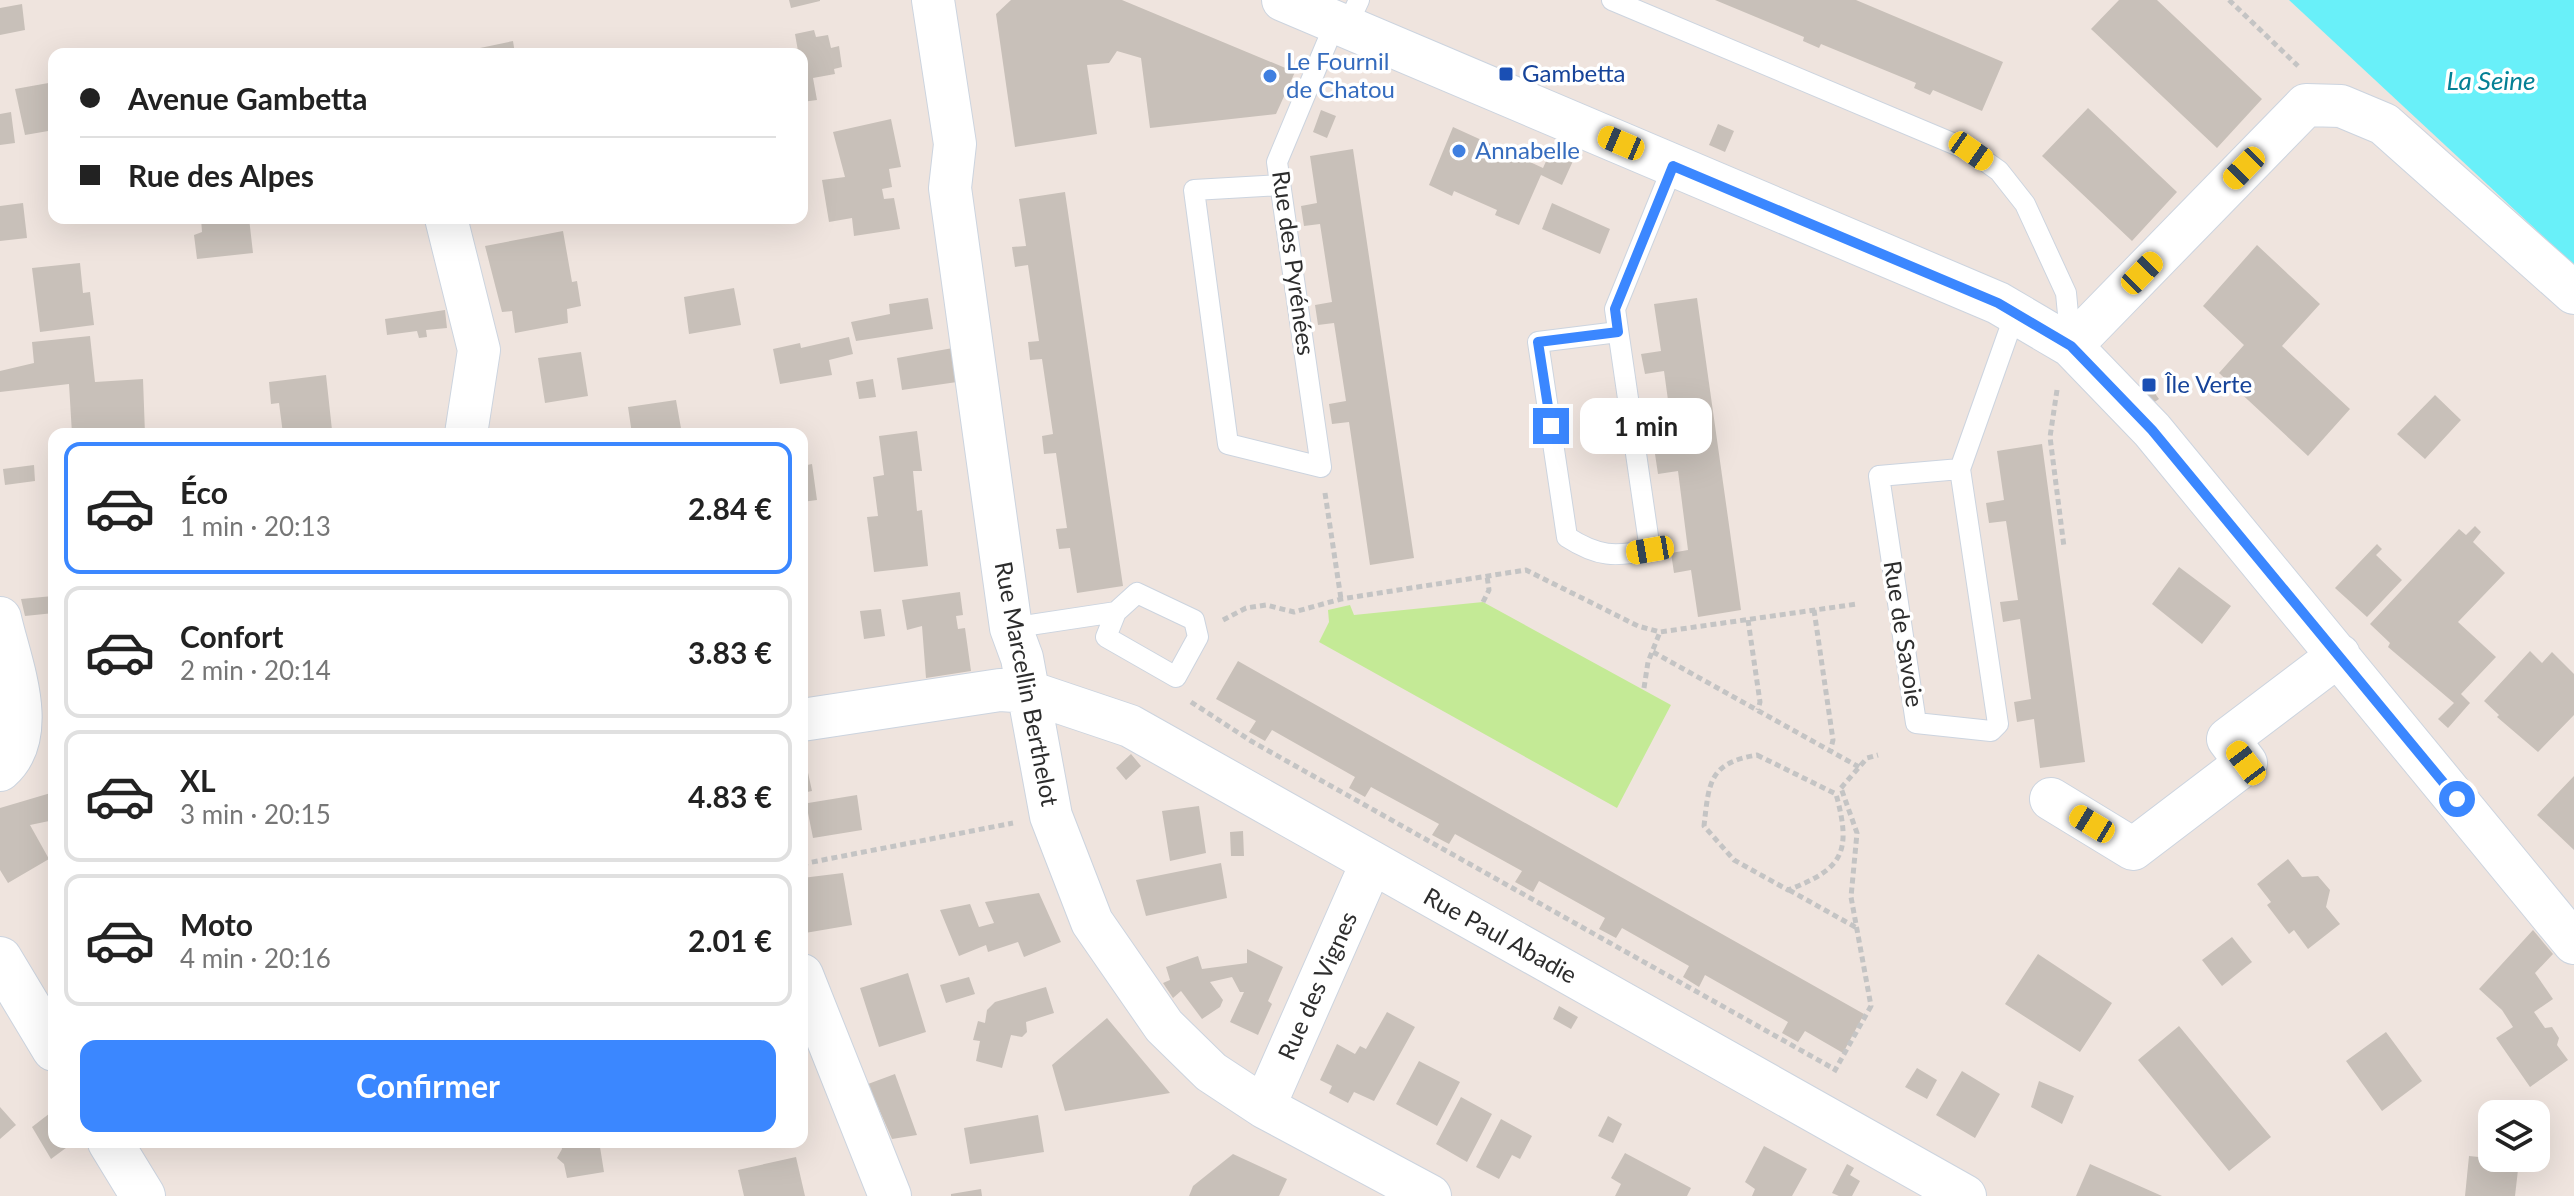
<!DOCTYPE html>
<html lang="fr">
<meta charset="utf-8">
<style>
body{margin:0;font-family:Lato,sans-serif;background:#f2f2f2;color:#222;height:100vh;display:flex;flex-direction:column;font-size:30px;white-space:nowrap}
*{box-sizing:border-box;margin:0}
p{font-size:26px;color:#767676}
.icon{flex:none;width:44px;height:44px;fill:none;stroke:currentColor;stroke-width:2;stroke-linecap:round;stroke-linejoin:round}
.map{position:relative;flex:1;overflow:hidden}
.panel{position:absolute;left:48px;top:428px;width:760px;height:720px;display:flex;flex-direction:column;background:#fff;border-radius:16px;box-shadow:0 8px 32px #0002}
.panel>*{flex:none}
.top-card{position:absolute;left:48px;top:48px;width:760px;height:176px;border-radius:16px;box-shadow:0 8px 32px #0002;display:grid;align-content:center;height:176px;padding:0 32px;background:#fff}
.buttons{position:absolute;left:2478px;top:1100px;display:grid;gap:16px}
.buttons a{display:grid;place-items:center;width:72px;height:72px;border-radius:16px;background:#fff;box-shadow:0 8px 32px #0002;font-size:40px}
.end{position:absolute;width:36px;height:36px;margin:-18px;border:10px solid #3b87ff;background:#fff;box-shadow:0 0 0 4px #fff}
.from{border-radius:50%}
.bubble{position:absolute;height:56px;border-radius:16px;background:#fff;box-shadow:0 8px 32px #0002;font-size:26px;font-weight:700;line-height:56px;text-align:center}
.car{position:absolute;width:24px;height:48px;margin:-24px -12px;border-radius:10px;box-shadow:0 0 6px 2px #0007;background:linear-gradient(#f5c518 24%,#345 0 40%,#f5c518 0 76%,#345 0 86%,#f5c518 0)}
.top-card b{display:flex;align-items:center;gap:28px;height:76px;font-size:30px}
.top-card b+b{border-top:2px solid #e0e0e0}
.top-card i{width:20px;height:20px;background:#222}
ul{padding:14px 0 0;list-style:none}
li{display:flex;align-items:center;gap:24px;height:132px;margin:0 16px 12px;padding:0 16px;border:4px solid #e0e0e0;border-radius:16px}
li div{flex:1}
li b{display:block;font-size:30px}
li em{font-style:normal;font-weight:700}
li.current{border-color:#3b87ff}
li>.icon{width:72px;height:72px;stroke-width:1.5}
.action{display:flex;gap:16px;margin-top:auto;padding:16px 32px}
.action a{flex:1;height:92px;border-radius:16px;background:#3b87ff;color:#fff;font-size:32px;font-weight:700;line-height:92px;text-align:center}
.map>svg:first-child{display:block}
.green{fill:#c4ea96}
.water{fill:#69f0f9}
.building{fill:#c8c0b9}
.lines{fill:none;stroke-linecap:round;stroke-linejoin:round}
.lane-casing{stroke:#ccd4df;stroke-width:22}
.street-casing{stroke:#ccd4df;stroke-width:44}
.secondary-casing{stroke:#ccd4df;stroke-width:46}
.path{stroke:#c4c4c4;stroke-width:5;stroke-dasharray:6 4;stroke-linecap:butt}
.lane{stroke:#fff;stroke-width:20}
.street{stroke:#fff;stroke-width:42}
.secondary{stroke:#fff;stroke-width:44}
.route{stroke:#3b87ff;stroke-width:10}
.transit-dot{fill:#1a4fb4;stroke:#fff;stroke-width:3}
.shop-dot{fill:#3f7fe0;stroke:#fff;stroke-width:3}
.labels{text-anchor:middle;stroke-width:7;stroke-linejoin:round;paint-order:stroke}
.shop-label{font-size:24px;fill:#366cbe;stroke:#fff;text-anchor:start}
.transit-label{font-size:24px;fill:#164399;stroke:#fff;text-anchor:start}
.street-label{font-size:24px;fill:#2d2d2d;stroke:#fff}
.water-label{font-size:26px;font-style:italic;fill:#048095;stroke:#fff}
</style>
<div class="map">
<svg width="2574" height="1196" viewBox="0 0 2574 1196">
<rect width="100%" height="100%" fill="#efe4de"/>
<!-- green -->
<path class="green" d="M1483,602L1671,705L1617,808L1319,642L1329,622L1328,610L1350,605L1354,615Z"/>
<!-- water -->
<path class="water" d="M2289,0H2574V265Z"/>
<!-- building -->
<path class="building" d="M789,0H820V1L791,8Z
M1011,0H1122L1295,72L1276,114L1150,128L1141,58L1117,51L1109,63L1087,65L1097,134L1015,147L996,14Z
M1715,0H1856L2003,62L1982,111L1933,90L1930,95L1914,88L1916,83L1821,44L1819,48L1803,41L1804,37Z
M2119,0H2157L2262,99L2217,148L2091,29Z
M22,4L25,30L0,35V8Z
M814,30L816,37L828,35L831,48L839,46L842,67L834,69L835,74L813,78L817,100L802,102V54L791,52L798,51L795,34Z
M513,41L515,54H456V53Z
M54,82V130L25,135L15,89Z
M2088,108L2177,192L2132,241L2042,156Z
M1321,110L1336,116L1327,138L1313,132Z
M11,112L15,143L0,145V114Z
M891,119L901,167L889,169L892,187L882,189L884,199L894,198L900,229L854,236L852,218L829,222L822,180L845,177L833,132Z
M1718,124L1734,131L1725,152L1709,145Z
M1453,127L1543,168L1555,141L1578,150L1562,185L1541,175L1519,225L1495,215L1497,210L1454,191L1452,196L1429,185Z
M1353,149L1414,558L1370,565L1349,422L1332,424L1329,404L1346,401L1334,323L1318,325L1315,305L1332,302L1320,224L1304,226L1301,206L1317,203L1310,156Z
M1065,192L1123,586L1077,593L1070,548L1059,549L1056,529L1067,528L1056,453L1044,454L1042,436L1053,434L1042,359L1030,360L1028,342L1039,341L1028,265L1015,267L1012,247L1026,246L1019,199Z
M23,203L27,238L0,241V206Z
M1552,203L1610,229L1600,254L1542,229Z
M201,218H249L253,253L197,259L194,235L202,232Z
M563,231L572,282L577,281L581,306L567,309L568,323L515,333L512,311L502,312L485,246Z
M2257,245L2320,304L2282,346L2350,409L2308,456L2219,373L2244,345L2203,306Z
M80,263L83,293L90,292L94,325L40,332L32,268Z
M734,288L741,325L689,334L684,297Z
M928,298L933,329L856,341L851,322L890,314L889,304Z
M1697,298L1741,610L1698,617L1691,570L1674,573L1671,553L1688,550L1678,471L1658,474L1655,454L1675,451L1664,371L1645,374L1641,354L1661,351L1654,304Z
M445,310L447,328L426,330L427,337L419,338L417,331L387,335L385,319Z
M90,336L95,382L143,379L145,434H72L69,384L0,392V371L34,363L32,342Z
M849,337L853,354L829,360L832,375L780,384L773,349L800,343L801,348Z
M953,348L957,382L902,390L897,358Z
M581,352L588,396L545,403L538,358Z
M326,375L332,430L314,431L315,434H283L279,403L271,404L269,382Z
M873,379L876,397L859,399L856,382Z
M2146,381L2159,399L2150,405L2137,387Z
M2435,395L2461,420L2425,459L2397,434Z
M676,400L682,434H632L628,407Z
M917,431L922,471H913L917,511L922,510L928,566L874,572L867,517L878,516L873,477L884,475L879,436Z
M2042,444L2085,762L2040,768L2034,719L2017,722L2014,702L2031,699L2020,619L2003,622L2000,602L2018,600L2006,521L1989,523L1986,503L2004,500L1997,451Z
M812,464L817,500L802,502V466Z
M34,465L35,481L5,485L3,469Z
M2475,526L2481,532L2473,542L2505,573L2458,622L2496,657L2461,694L2470,703L2448,728L2438,719L2454,703L2388,647L2390,643L2370,624L2459,529L2466,535Z
M2377,544L2382,549L2376,555L2402,580L2367,617L2335,588Z
M2179,567L2231,606L2202,644L2152,604Z
M960,592L963,615L956,616L958,629L965,628L971,671L926,678L922,626L907,630L902,600Z
M53,596L54,613L25,616L21,599Z
M881,609L885,636L864,639L860,611Z
M2530,651L2542,663L2552,652L2574,674V715L2538,752L2497,717L2499,715L2484,701Z
M1238,661L1864,1014L1843,1053L1805,1031L1798,1042L1782,1033L1788,1022L1705,975L1699,987L1683,977L1689,966L1622,928L1616,938L1599,929L1605,918L1539,881L1533,892L1515,882L1522,871L1455,834L1449,844L1432,835L1439,824L1371,787L1365,797L1349,788L1355,777L1272,730L1265,741L1249,732L1256,721L1216,699Z
M802,745L812,791L802,793Z
M1131,754L1141,766L1126,780L1116,768Z
M2574,776V850L2537,815Z
M54,792V820L30,825L49,859L8,883L0,870V808Z
M857,795L862,830L813,838L808,813L802,814V804Z
M1199,806L1206,853L1170,861L1162,811Z
M1243,831L1244,856H1231L1230,832Z
M2288,859L2302,877L2318,876L2330,890L2326,907L2340,924L2308,949L2294,930L2289,934L2267,905L2271,902L2257,884Z
M1221,863L1227,898L1146,916L1136,880Z
M843,873L852,925L805,933L802,878Z
M1039,893L1061,942L1024,957L1018,942L988,952L986,945L959,956L940,910L970,904L979,927L994,923L985,902Z
M2533,930L2553,954L2535,973L2553,999L2534,1012L2545,1028L2552,1027L2559,1038L2557,1045L2568,1060L2530,1087L2496,1038L2513,1027L2502,1010L2479,989Z
M2232,937L2252,962L2222,986L2202,960Z
M1247,949L1283,967L1268,1001L1272,1004L1258,1035L1230,1022L1244,992H1240L1232,977L1210,982L1223,1000L1220,1007L1202,1019L1181,991L1173,998L1163,983L1170,980L1166,967L1198,956L1202,969L1247,963Z
M2038,954L2112,1003L2080,1052L2005,1004Z
M908,973L926,1032L879,1047L860,988Z
M969,977L975,994L946,1003L940,985Z
M1046,987L1054,1013L1026,1022L1027,1032L1022,1037L1011,1035L1002,1068L976,1061L980,1041L973,1040L978,1021L985,1023L987,1010L995,1002Z
M1559,1006L1578,1017L1571,1029L1553,1019Z
M1387,1012L1415,1027L1374,1101L1354,1092L1348,1103L1329,1093L1332,1086L1320,1080L1337,1044L1355,1054L1360,1046L1366,1049Z
M1107,1018L1170,1093L1065,1111L1052,1065Z
M2179,1026L2271,1137L2229,1171L2138,1060Z
M2386,1032L2422,1081L2382,1111L2346,1061Z
M1419,1061L1460,1082L1437,1126L1396,1104Z
M1917,1068L1937,1080L1927,1099L1905,1087Z
M1962,1071L2000,1094L1975,1138L1936,1115Z
M895,1074L917,1135L892,1139L868,1084Z
M2039,1081L2074,1096L2062,1124L2031,1107Z
M1461,1097L1492,1114L1467,1162L1436,1144Z
M0,1107L16,1125L0,1139Z
M54,1110V1142H74L51,1159L32,1127Z
M1038,1115L1044,1152L970,1164L964,1128Z
M1608,1116L1622,1124L1613,1143L1598,1136Z
M1501,1119L1532,1136L1520,1159L1512,1155L1499,1179L1476,1167Z
M561,1142H622L623,1144L600,1147L604,1172L567,1178L564,1164L557,1158L562,1149Z
M1764,1146L1807,1169L1792,1196H1752L1755,1189L1745,1182Z
M1625,1153L1691,1188L1687,1196H1615L1621,1184L1611,1178Z
M1233,1154L1287,1179L1279,1196H1189L1193,1186Z
M2469,1156L2519,1161L2515,1196H2465Z
M796,1157L805,1196H744L738,1170Z
M1847,1164L1854,1168L1850,1175L1860,1181L1852,1196H1839L1832,1193Z
M2090,1164L2162,1196H2076Z
M981,1189L982,1196H951V1194Z"/>
<g class="lines">
<defs>
<path id="lane" d="M1612,0L1971,151L1999,171L2025,204L2066,293L2071,346
M1347,26L1359,0
M1280,185L1194,190L1228,444L1321,467L1277,162L1336,21
M1618,332L1538,342L1567,537C1598,557 1615,557 1650,550L1615,309L1673,166
M1960,469L1998,724L1991,731L1916,723L1879,476Z
M1960,469L2015,314
M1011,628L1116,612L1137,593L1194,620L1198,637L1176,677L1106,637L1116,612"/>
<path id="street" d="M933,0L955,144L950,188L1011,628L1022,658L1051,816L1092,922L1164,1026L1211,1072L1264,1107L1430,1196
M1283,0L1998,303L2071,346L2152,430L2574,943
M446,218L479,350L466,434
M2071,346L2306,105L2341,106L2384,124L2574,293
M0,618C10,663 41,734 0,770
M802,720L1000,690L1029,692L1130,726L1965,1196
M2051,799L2133,849L2246,763L2228,739L2339,655
M802,975L890,1196
M1264,1107L1371,864"/>
<path id="secondary" d="M0,959L54,1049
M110,1142L143,1196"/>
</defs>
<!-- lane casing -->
<use href="#lane" class="lane-casing"/>
<!-- street casing -->
<use href="#street" class="street-casing"/>
<!-- secondary casing -->
<use href="#secondary" class="secondary-casing"/>
<!-- path -->
<path class="path" d="M2229,0L2298,66
M2057,390L2050,437L2064,547
M1325,493L1341,599
M1483,602L1489,590L1487,576
M1814,610L1833,740L1830,752
M1223,620L1246,608L1266,605L1294,612L1341,599L1526,570L1638,626L1660,632L1857,604
M1748,620L1760,702L1758,710
M1653,652L1859,767
M1644,688L1648,662L1660,632
M1191,702L1251,741L1836,1070
M1757,755L1836,794C1852,852 1843,869 1788,890L1734,860L1704,826C1709,782 1709,763 1757,755Z
M1841,788L1867,758L1878,755
M802,864L1013,823
M1789,890L1857,928
M1834,1072L1871,1006L1851,897L1857,833L1841,788"/>
<!-- lane -->
<use href="#lane" class="lane"/>
<!-- street -->
<use href="#street" class="street"/>
<!-- secondary -->
<use href="#secondary" class="secondary"/>
</g>
<g class="lines">
<!-- route -->
<path class="route" d="M1551,426L1538,342L1618,332L1615,309L1673,166L1998,303L2071,346L2152,430L2457,799"/>
</g>
<!-- markers -->
<g class="transit-dot">
<rect x="1498" y="66" width="16" height="16" rx="4"/>
<rect x="2141" y="377" width="16" height="16" rx="4"/>
</g>
<g class="shop-dot">
<circle cx="1270" cy="76" r="8"/>
<circle cx="1459" cy="151" r="8"/>
</g>
<g class="labels">
<!-- shop labels -->
<g class="shop-label">
<text x="1286" y="70">Le Fournil<tspan x="1286" dy="28">de Chatou</tspan></text>
<text x="1475" y="159">Annabelle</text>
</g>
<!-- transit labels -->
<g class="transit-label">
<text x="1522" y="82">Gambetta</text>
<text x="2165" y="393">Île Verte</text>
</g>
<!-- street labels -->
<g class="street-label">
<text transform="translate(1293 263) rotate(82)" y="8">Rue des Pyrénées</text>
<text transform="translate(1903 634) rotate(81)" y="8">Rue de Savoie</text>
<text transform="translate(1026 684) rotate(79)" y="8">Rue Marcellin Berthelot</text>
<text transform="translate(1500 936) rotate(29)" y="8">Rue Paul Abadie</text>
<text transform="translate(1318 986) rotate(-66)" y="8">Rue des Vignes</text>
</g>
<!-- water labels -->
<g class="water-label">
<text x="2491" y="90">La Seine</text>
</g>
</g>
</svg>
<div class="buttons">
<a><svg class="icon" aria-label="layers" viewBox="0 0 24 24"><path d="M12 4l9 5-9 5-9-5zM3 14l9 5 9-5"/></svg></a>
</div>
<i class="end from" style="left:2457px;top:799px"></i>
<i class="end" style="left:1551px;top:426px"></i>
<div class="bubble" style="left:1580px;top:398px;width:132px">1 min</div>
<i class="car" style="left:1621px;top:143px;rotate:293deg"></i>
<i class="car" style="left:1971px;top:151px;rotate:125deg"></i>
<i class="car" style="left:2244px;top:168px;rotate:224deg"></i>
<i class="car" style="left:2142px;top:273px;rotate:44deg"></i>
<i class="car" style="left:1650px;top:550px;rotate:260deg"></i>
<i class="car" style="left:2246px;top:763px;rotate:323deg"></i>
<i class="car" style="left:2092px;top:824px;rotate:301deg"></i>
<div class="top-card">
<b><i class="from"></i>Avenue Gambetta</b>
<b><i></i>Rue des Alpes</b>
</div>
<section class="panel">
<ul>
<li class="current"><svg class="icon" aria-label="car" viewBox="0 0 24 24"><path d="M5 17H2v-5l4-1 3-4h7l3 4 3 1v5h-3M9 17h6M6 11h13"/><circle cx="7" cy="17" r="2"/><circle cx="17" cy="17" r="2"/></svg><div><b>Éco</b><p>1 min · 20:13</p></div><em>2.84 €</em></li>
<li><svg class="icon" aria-label="car" viewBox="0 0 24 24"><path d="M5 17H2v-5l4-1 3-4h7l3 4 3 1v5h-3M9 17h6M6 11h13"/><circle cx="7" cy="17" r="2"/><circle cx="17" cy="17" r="2"/></svg><div><b>Confort</b><p>2 min · 20:14</p></div><em>3.83 €</em></li>
<li><svg class="icon" aria-label="car" viewBox="0 0 24 24"><path d="M5 17H2v-5l4-1 3-4h7l3 4 3 1v5h-3M9 17h6M6 11h13"/><circle cx="7" cy="17" r="2"/><circle cx="17" cy="17" r="2"/></svg><div><b>XL</b><p>3 min · 20:15</p></div><em>4.83 €</em></li>
<li><svg class="icon" aria-label="car" viewBox="0 0 24 24"><path d="M5 17H2v-5l4-1 3-4h7l3 4 3 1v5h-3M9 17h6M6 11h13"/><circle cx="7" cy="17" r="2"/><circle cx="17" cy="17" r="2"/></svg><div><b>Moto</b><p>4 min · 20:16</p></div><em>2.01 €</em></li>
</ul>
<div class="action"><a>Confirmer</a></div>
</section>
</div>
